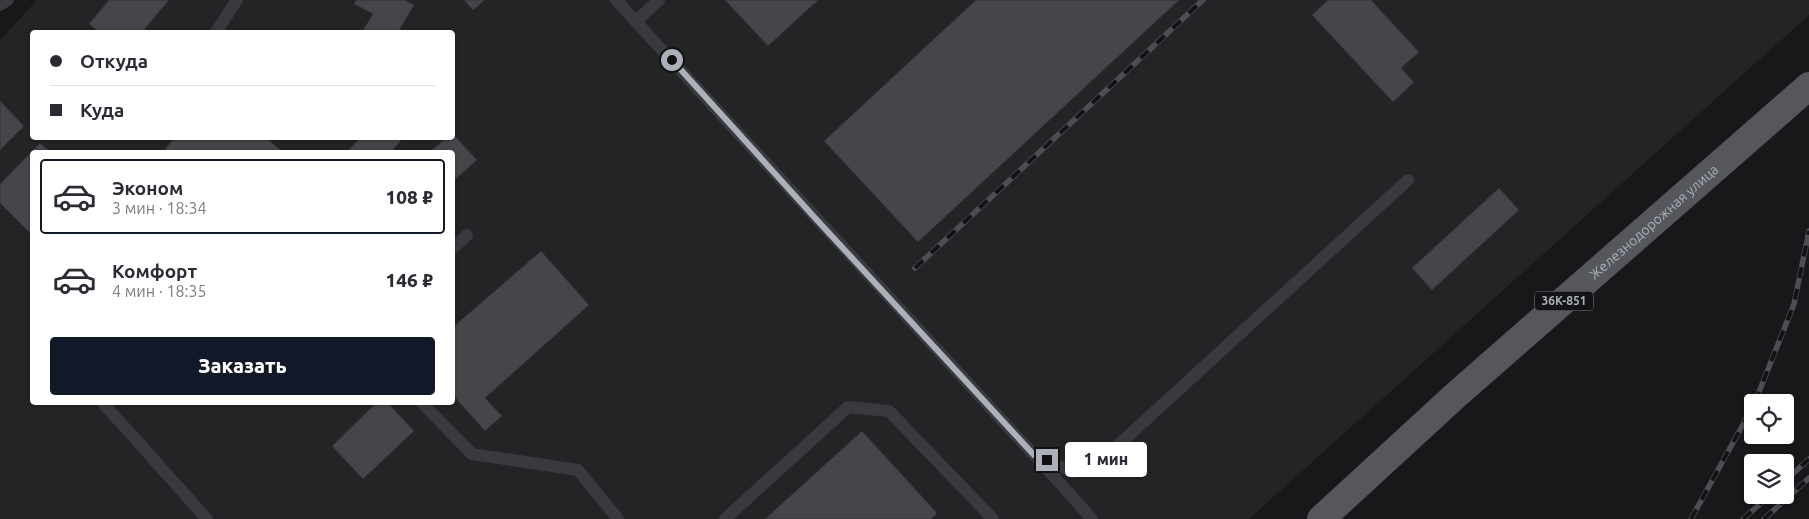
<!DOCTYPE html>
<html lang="ru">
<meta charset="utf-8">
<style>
body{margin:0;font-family:Ubuntu,sans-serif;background:#f2f2f3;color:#2b2b33;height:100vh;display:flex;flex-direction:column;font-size:19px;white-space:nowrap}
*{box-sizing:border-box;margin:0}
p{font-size:16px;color:#7c7c81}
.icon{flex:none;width:28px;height:28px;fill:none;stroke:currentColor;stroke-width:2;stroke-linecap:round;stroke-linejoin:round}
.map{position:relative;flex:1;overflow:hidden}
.panel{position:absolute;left:30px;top:150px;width:425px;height:255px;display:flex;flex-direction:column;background:#fff;border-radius:5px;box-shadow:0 1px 4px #0004}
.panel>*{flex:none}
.banner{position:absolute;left:30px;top:30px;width:425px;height:110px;border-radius:5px;box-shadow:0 1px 4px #0004;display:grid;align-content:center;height:110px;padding:0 20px;background:#fff}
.tools{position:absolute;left:1744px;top:394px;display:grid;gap:10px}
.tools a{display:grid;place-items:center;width:50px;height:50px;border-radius:5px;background:#fff;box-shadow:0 1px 4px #0004;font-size:25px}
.end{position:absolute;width:22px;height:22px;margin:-11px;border:6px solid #abb0b9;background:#111;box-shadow:0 0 0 2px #111}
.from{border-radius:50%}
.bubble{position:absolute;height:35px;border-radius:5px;background:#fff;box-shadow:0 1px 4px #0004;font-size:16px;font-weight:800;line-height:35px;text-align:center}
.banner b{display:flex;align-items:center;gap:18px;height:48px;font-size:19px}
.banner b+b{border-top:1px solid #e1e1e2}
.banner i{width:12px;height:12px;background:#2b2b33}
ul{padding:9px 0 0;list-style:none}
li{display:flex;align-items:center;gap:15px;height:75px;margin:0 10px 8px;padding:0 10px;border:2px solid transparent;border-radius:5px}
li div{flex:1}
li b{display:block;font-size:19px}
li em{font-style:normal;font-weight:800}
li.selected{border-color:#111827}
li>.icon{width:45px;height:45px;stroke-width:1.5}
.action{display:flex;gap:10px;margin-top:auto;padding:10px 20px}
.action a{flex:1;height:58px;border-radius:5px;background:#111827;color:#fff;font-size:20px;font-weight:800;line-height:58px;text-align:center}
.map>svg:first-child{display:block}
.built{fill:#242427;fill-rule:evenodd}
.building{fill:#45464a;stroke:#323236}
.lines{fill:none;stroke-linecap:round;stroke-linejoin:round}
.lane{stroke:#393a3f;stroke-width:12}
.primary{stroke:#55575d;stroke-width:28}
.rail-casing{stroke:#4c4e53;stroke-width:5.5}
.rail{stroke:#131315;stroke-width:4;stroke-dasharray:11;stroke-linecap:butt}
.route{stroke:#abb0b9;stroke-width:6}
.labels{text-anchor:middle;stroke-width:4;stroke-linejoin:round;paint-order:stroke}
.shield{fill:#131315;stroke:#7d8188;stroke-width:1}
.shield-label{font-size:12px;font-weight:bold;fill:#abb0b9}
.street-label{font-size:14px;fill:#abb0b9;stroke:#131315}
</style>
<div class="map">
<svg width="1809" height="519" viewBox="0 0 1809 519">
<rect width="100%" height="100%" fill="#18181a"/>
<!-- built -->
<path class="built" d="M37,0H1809V15L1249,519H0V40ZM32,32H452V138H32ZM32,152H452V402H32Z"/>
<!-- building -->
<path class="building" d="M109,0H169L142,32H99L89,24Z
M356,0H405L414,5L398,32H362L373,14L354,4Z
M464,0H485L473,10Z
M725,0H818L768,46Z
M976,0H1179L918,242L824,141Z
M1328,0H1371L1419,52L1401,68L1414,82L1393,102L1312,15Z
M0,101L24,126L0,150Z
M452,133L477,160L452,182V152H430L446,138H452Z
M175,138H266L283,152H169L165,149Z
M360,138H403L391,152H347Z
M40,143L50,152H32V235L0,203V184Z
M1499,188L1519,210L1432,290L1412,268Z
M541,251L589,305L485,398L502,416L485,431L452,394V328Z
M377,402H387L414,431L363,479L332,446Z
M862,431L937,513L931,519H765Z"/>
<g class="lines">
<!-- lane -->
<path class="lane" d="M616,0L1034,455L1073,472L1114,449L1408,180
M0,5L8,0
M636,21L659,0
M216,32L237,0
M452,249L467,235
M102,402L207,519
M421,402L472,454L578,470L618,519
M1038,459L1092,519
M725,519L848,407L889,411L993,519"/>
<!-- primary -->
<path class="primary" id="s1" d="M1321,519L1456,395L1809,86"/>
<defs>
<path id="rail" d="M915,268L1203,0
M1755,402L1794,304L1809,231
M1785,481L1809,459
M1691,519L1752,408
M1743,519L1770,495
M1764,519L1809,478"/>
</defs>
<!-- rail casing -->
<use href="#rail" class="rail-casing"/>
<!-- rail -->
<use href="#rail" class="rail"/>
</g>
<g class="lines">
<!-- route -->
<path class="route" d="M672,60L816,219L1034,455L1047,460"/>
</g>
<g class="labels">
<!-- shield labels -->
<rect class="shield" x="1535" y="291.5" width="58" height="19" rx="4"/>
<g class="shield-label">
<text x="1564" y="305">36К-851</text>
</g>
<!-- street labels -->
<g class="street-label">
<text dy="5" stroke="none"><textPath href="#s1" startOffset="446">Железнодорожная улица</textPath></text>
</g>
</g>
</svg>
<div class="tools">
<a><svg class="icon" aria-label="locate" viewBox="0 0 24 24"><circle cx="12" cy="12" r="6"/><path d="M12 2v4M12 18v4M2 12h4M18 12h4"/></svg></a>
<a><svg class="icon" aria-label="layers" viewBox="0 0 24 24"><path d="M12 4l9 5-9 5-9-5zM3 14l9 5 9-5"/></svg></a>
</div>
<i class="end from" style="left:672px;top:60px"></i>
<i class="end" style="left:1047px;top:460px"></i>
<div class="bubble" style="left:1065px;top:442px;width:82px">1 мин</div>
<div class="banner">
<b><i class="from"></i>Откуда</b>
<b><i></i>Куда</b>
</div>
<section class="panel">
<ul>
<li class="selected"><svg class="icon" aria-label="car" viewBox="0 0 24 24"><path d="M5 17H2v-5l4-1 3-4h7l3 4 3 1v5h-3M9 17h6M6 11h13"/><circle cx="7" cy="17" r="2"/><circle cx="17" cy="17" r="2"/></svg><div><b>Эконом</b><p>3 мин · 18:34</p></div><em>108 ₽</em></li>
<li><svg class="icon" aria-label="car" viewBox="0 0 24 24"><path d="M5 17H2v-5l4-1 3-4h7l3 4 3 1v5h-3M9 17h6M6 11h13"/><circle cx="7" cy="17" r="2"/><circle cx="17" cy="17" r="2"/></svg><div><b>Комфорт</b><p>4 мин · 18:35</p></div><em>146 ₽</em></li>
</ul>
<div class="action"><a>Заказать</a></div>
</section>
</div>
